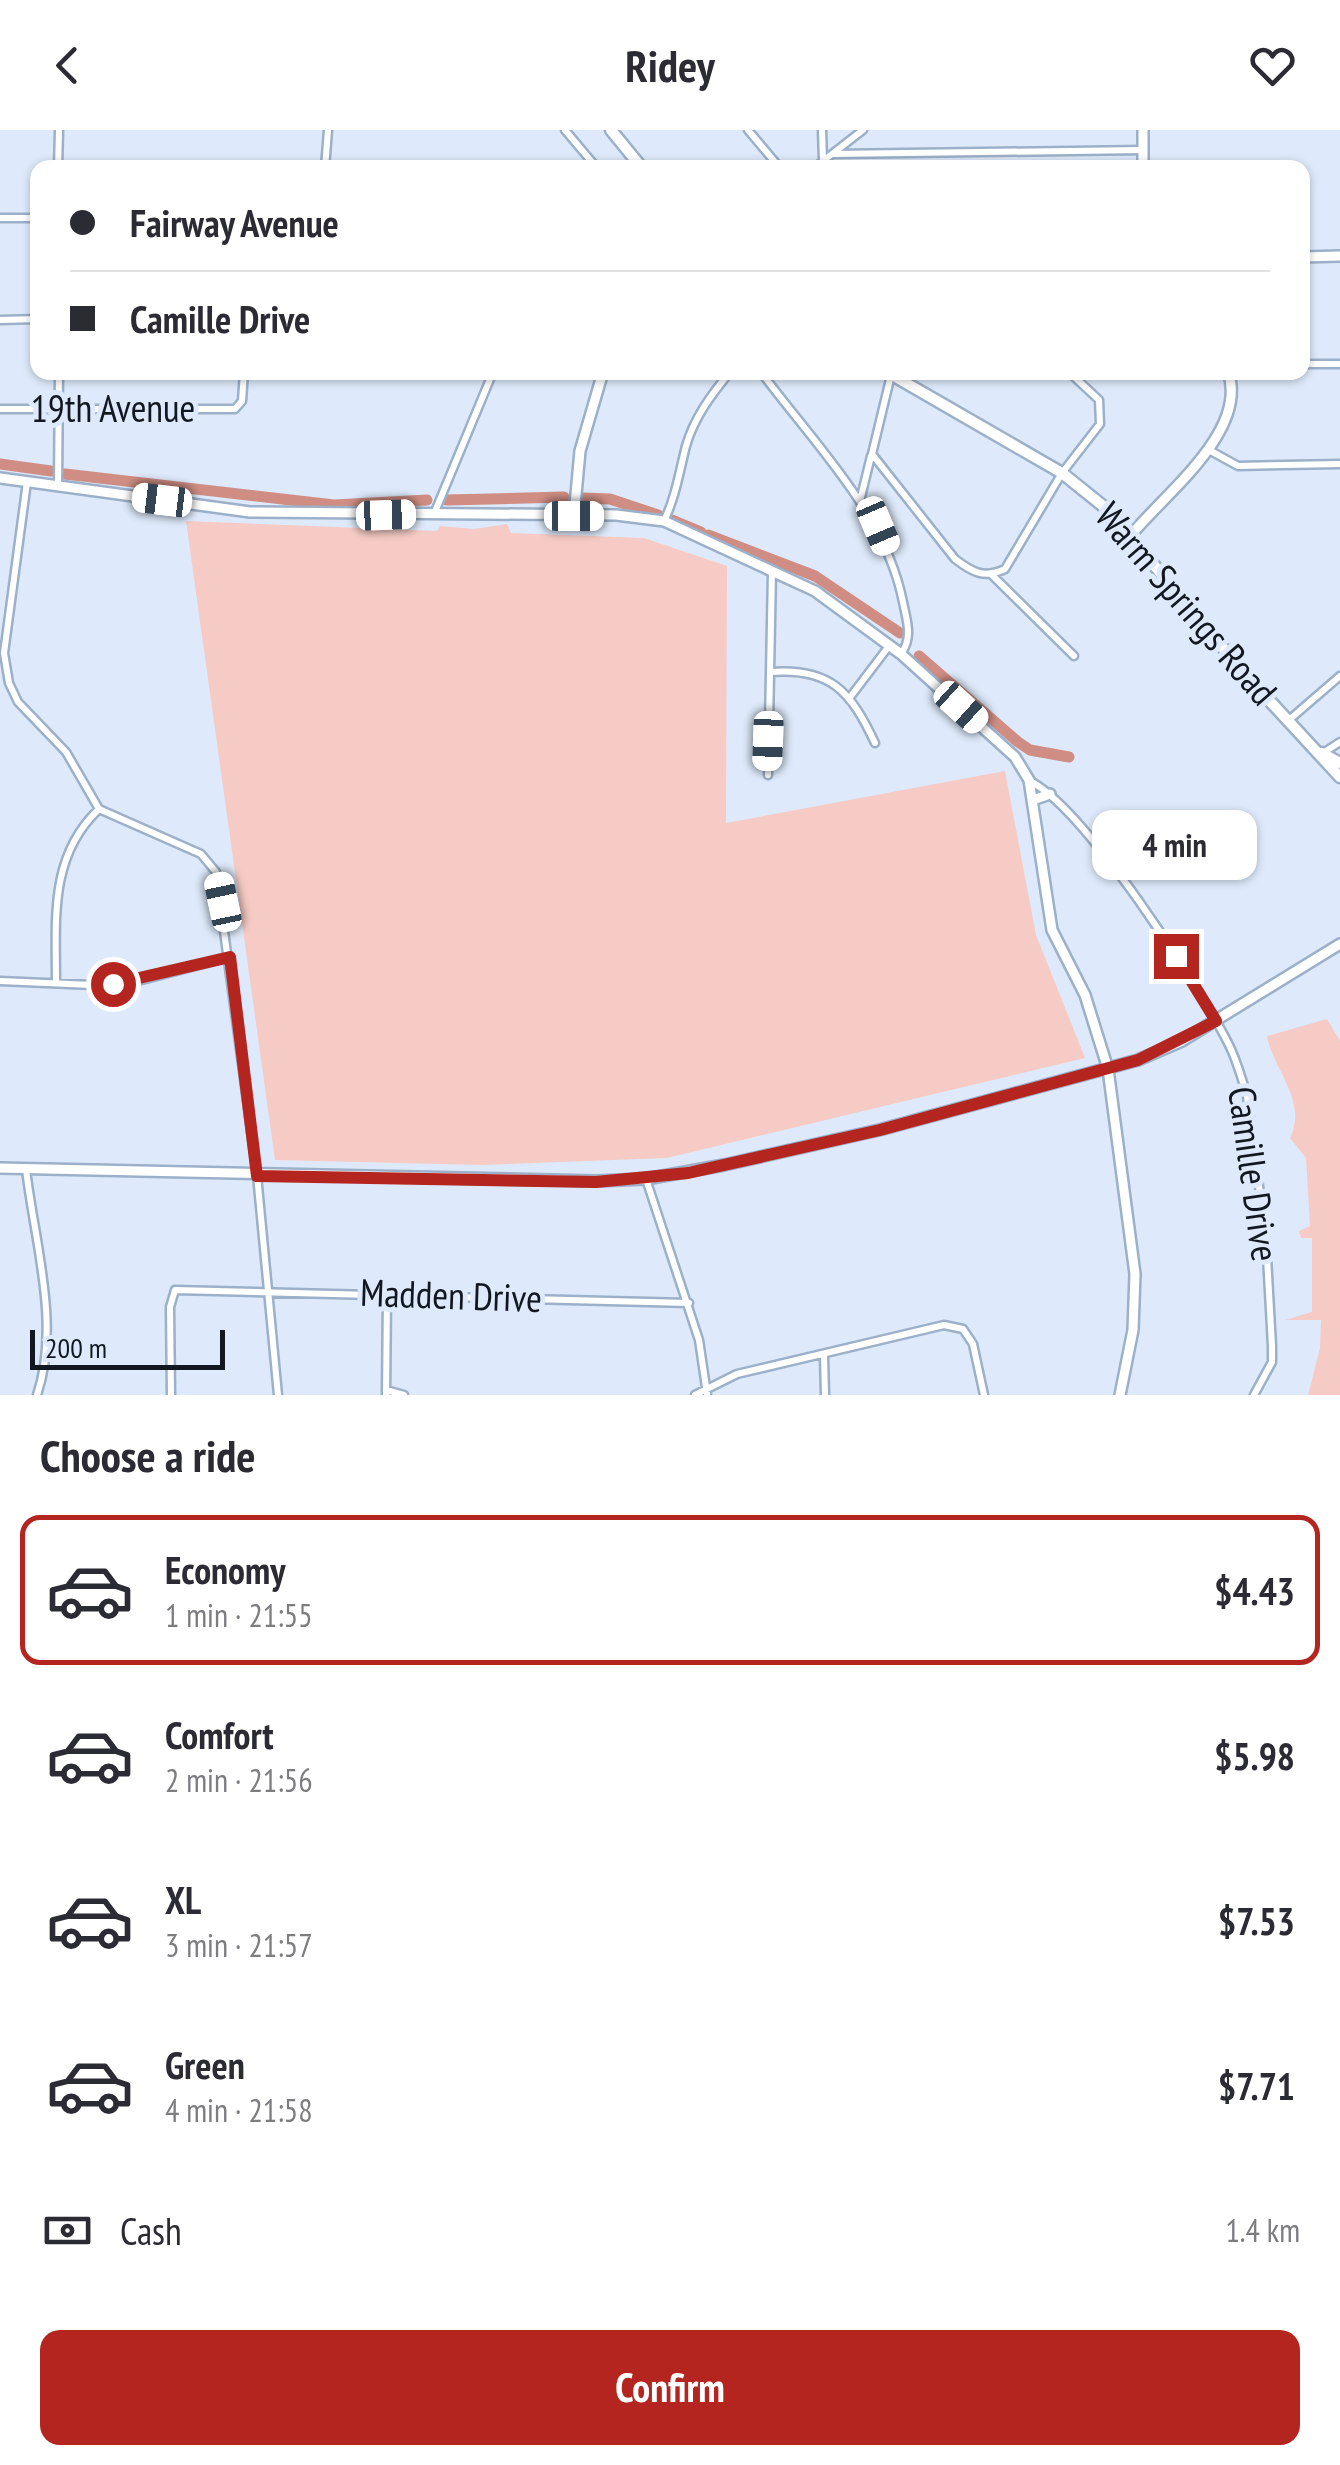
<!DOCTYPE html>
<meta charset="utf-8">
<style>
body{margin:0;font-family:"PT Sans Narrow",sans-serif;background:#f7f7f7;color:#2b2b33;height:100vh;display:flex;flex-direction:column;font-size:38px;white-space:nowrap}
*{box-sizing:border-box;margin:0}
p{font-size:32px;color:#7c7c81}
.icon{flex:none;width:55px;height:55px;fill:none;stroke:currentColor;stroke-width:2;stroke-linecap:round;stroke-linejoin:round}
.map{position:relative;height:1265px;overflow:hidden}
.drawer{display:flex;flex-direction:column;background:#fff;flex:1}
.drawer>*{flex:none}
.top-card{position:absolute;left:30px;top:30px;width:1280px;height:220px;border-radius:20px;box-shadow:0 2px 8px #0004;display:grid;align-content:center;height:220px;padding:0 40px;background:#fff}
.scale{position:absolute;left:30px;bottom:25px;width:195px;box-sizing:border-box;padding-left:10px;border:5px solid #111821;border-top:0;font-size:28px;line-height:35px;white-space:nowrap;color:#111821;-webkit-text-stroke:8px #deeafb;paint-order:stroke}
.end{position:absolute;width:45px;height:45px;margin:-22px;border:12px solid #b4251f;background:#fff;box-shadow:0 0 0 5px #fff}
.from{border-radius:50%}
.bubble{position:absolute;height:70px;border-radius:20px;background:#fff;box-shadow:0 2px 8px #0004;font-size:32px;font-weight:700;line-height:70px;text-align:center}
.car{position:absolute;width:30px;height:60px;margin:-30px -15px;border-radius:12px;box-shadow:0 0 8px 2px #0007;background:linear-gradient(#fff 24%,#345 0 40%,#fff 0 76%,#345 0 86%,#fff 0)}
.top-card b{display:flex;align-items:center;gap:35px;height:95px;font-size:38px}
.top-card b+b{border-top:2px solid #e1e1e2}
.top-card i{width:25px;height:25px;background:#2b2b33}
ul{padding:0;list-style:none}
li{display:flex;align-items:center;gap:30px;height:150px;margin:0 20px 15px;padding:0 20px;border:5px solid transparent;border-radius:20px}
li div{flex:1}
li b{display:block;font-size:38px}
li em{font-style:normal;font-weight:700}
li.on{border-color:#b4251f}
li>.icon{width:90px;height:90px;stroke-width:1.5}
h2{padding:0 40px;font-size:45px;line-height:120px}
.pay{display:flex;align-items:center;gap:25px;height:110px;padding:0 40px;font-size:38px}
.pay p{margin-inline-start:auto}
.cta{display:flex;gap:20px;margin-top:auto;padding:20px 40px}
.cta a{flex:1;height:115px;border-radius:20px;background:#b4251f;color:#fff;font-size:40px;font-weight:700;line-height:115px;text-align:center}
header{display:flex;justify-content:space-between;align-items:center;height:130px;padding:0 40px;background:#fff;font-size:45px;font-weight:700}
.map>svg:first-child{display:block}
.green{fill:#f6cbc5}
.lines{fill:none;stroke-linecap:round;stroke-linejoin:round}
.river{stroke:#cf8d83;stroke-width:11}
.minor-casing{stroke:#9cb0c9;stroke-width:11}
.tertiary-casing{stroke:#9cb0c9;stroke-width:14}
.secondary-casing{stroke:#9cb0c9;stroke-width:15}
.minor{stroke:#fff;stroke-width:6}
.tertiary{stroke:#fff;stroke-width:9}
.secondary{stroke:#fff;stroke-width:10}
.route{stroke:#b4251f;stroke-width:12}
.labels{text-anchor:middle;stroke-width:10;stroke-linejoin:round;paint-order:stroke}
.street-label{font-size:38px;fill:#111821;stroke:#deeafb}
</style>
<header><svg class="icon" aria-label="back" viewBox="0 0 24 24"><path d="M15 5l-7 7 7 7"/></svg>Ridey<svg class="icon" aria-label="heart" viewBox="0 0 24 24"><path d="M12 20l-8-8c-3-5 5-10 8-4 3-6 11-1 8 4z"/></svg></header>
<div class="map">
<svg width="1340" height="1265" viewBox="0 0 1340 1265">
<rect width="100%" height="100%" fill="#deeafb"/>
<!-- green -->
<path class="green" d="M186,391L437,401L440,396L474,399L507,394L511,403L644,408L727,436L726,693L1005,641L1036,805L1085,928L667,1028L482,1035L275,1030Z
M1327,889L1340,911V1265H1308L1320,1218L1321,1190H1285L1312,1182V1108H1301L1299,1101L1310,1096L1306,1028L1290,1008C1308,971 1274,942 1267,906Z"/>
<g class="lines">
<!-- river -->
<path class="river" d="M0,334L51,341
M65,344L334,375L427,370
M582,368L610,369L658,385
M447,370L564,367
M672,390L701,402
M708,405L815,446L900,503
M919,526L1018,612L1030,620L1069,627"/>
<defs>
<path id="minor" d="M565,0L597,38
M748,0L780,38
M822,0L823,31
M833,24L1144,20
M58,38L59,0
M325,38L328,0
M814,38L863,0
M0,88H38
M0,190L38,189
M1302,234H1340
M761,242C815,315 885,382 903,472C907,492 913,507 901,524
M891,245L872,324L955,429C972,442 984,449 1005,439L1062,343L1100,294L1099,270L1069,242
M0,279H235L242,271L244,242
M1209,320L1238,336L1340,334
M27,352L4,523L9,553L18,572L66,622L99,679L201,724L216,742L257,1045L278,1265
M58,356L59,242
M860,371L871,326
M434,384L493,242
M664,391C676,366 679,343 686,316C694,288 711,265 730,242
M992,445L1074,526
M770,542C831,537 851,562 875,613
M851,566L889,516
M1289,590L1340,546
M1323,623L1340,612
M768,645L772,441
M1030,651C1085,679 1199,855 1229,915C1237,931 1242,949 1247,966L1266,1109L1272,1216V1232L1254,1265
M0,851L92,855L134,852L230,827
M56,853C56,789 49,726 99,679
M26,1039C34,1110 61,1195 37,1265
M646,1049L699,1210L707,1264
M824,1225L825,1265
M386,1260L404,1265
M171,1265L170,1177L175,1160L689,1173
M386,1265L387,1165
M695,1265L737,1244L944,1195L963,1199L973,1214L984,1265"/>
<path id="tertiary" d="M1143,38V0
M1302,127L1340,126
M0,348L250,382L616,385L664,391L815,461L901,524L1015,627L1029,650L1052,800L1085,865L1108,939L1135,1144L1133,1200L1120,1265
M574,386L580,321L603,242
M1132,404C1166,363 1249,300 1228,242
M1033,670L1050,664
M0,1038L596,1051L646,1049L724,1035L879,1000L1138,930L1182,911L1340,814"/>
<path id="secondary" d="M611,0L642,38
M887,242L1062,343L1108,380L1244,543L1340,647
M1322,623L1340,633"/>
</defs>
<!-- minor casing -->
<use href="#minor" class="minor-casing"/>
<!-- tertiary casing -->
<use href="#tertiary" class="tertiary-casing"/>
<!-- secondary casing -->
<use href="#secondary" class="secondary-casing"/>
<!-- minor -->
<use href="#minor" class="minor"/>
<!-- tertiary -->
<use href="#tertiary" class="tertiary"/>
<!-- secondary -->
<use href="#secondary" class="secondary"/>
</g>
<g class="lines">
<!-- route -->
<path class="route" d="M113,854L230,827L257,1046L596,1052L688,1043L880,1000L1138,930L1216,891L1176,826"/>
</g>
<g class="labels">
<!-- street labels -->
<g class="street-label">
<text x="113" y="292">19th Avenue</text>
<text transform="translate(1186 474) rotate(49)" y="13">Warm Springs Road</text>
<text transform="translate(1253 1044) rotate(82)" y="13">Camille Drive</text>
<text transform="translate(451 1166) rotate(2)" y="13">Madden Drive</text>
</g>
</g>
</svg>
<div class="scale">200 m</div>
<i class="end from" style="left:113px;top:854px"></i>
<i class="end" style="left:1176px;top:826px"></i>
<div class="bubble" style="left:1092px;top:680px;width:165px">4 min</div>
<i class="car" style="left:162px;top:370px;rotate:277deg"></i>
<i class="car" style="left:386px;top:385px;rotate:88deg"></i>
<i class="car" style="left:574px;top:386px;rotate:90deg"></i>
<i class="car" style="left:878px;top:396px;rotate:157deg"></i>
<i class="car" style="left:961px;top:577px;rotate:132deg"></i>
<i class="car" style="left:768px;top:611px;rotate:182deg"></i>
<i class="car" style="left:223px;top:772px;rotate:348deg"></i>
<div class="top-card">
<b><i class="from"></i>Fairway Avenue</b>
<b><i></i>Camille Drive</b>
</div>
</div>
<section class="drawer">
<h2>Choose a ride</h2>
<ul>
<li class="on"><svg class="icon" aria-label="car" viewBox="0 0 24 24"><path d="M5 17H2v-5l4-1 3-4h7l3 4 3 1v5h-3M9 17h6M6 11h13"/><circle cx="7" cy="17" r="2"/><circle cx="17" cy="17" r="2"/></svg><div><b>Economy</b><p>1 min · 21:55</p></div><em>$4.43</em></li>
<li><svg class="icon" aria-label="car" viewBox="0 0 24 24"><path d="M5 17H2v-5l4-1 3-4h7l3 4 3 1v5h-3M9 17h6M6 11h13"/><circle cx="7" cy="17" r="2"/><circle cx="17" cy="17" r="2"/></svg><div><b>Comfort</b><p>2 min · 21:56</p></div><em>$5.98</em></li>
<li><svg class="icon" aria-label="car" viewBox="0 0 24 24"><path d="M5 17H2v-5l4-1 3-4h7l3 4 3 1v5h-3M9 17h6M6 11h13"/><circle cx="7" cy="17" r="2"/><circle cx="17" cy="17" r="2"/></svg><div><b>XL</b><p>3 min · 21:57</p></div><em>$7.53</em></li>
<li><svg class="icon" aria-label="car" viewBox="0 0 24 24"><path d="M5 17H2v-5l4-1 3-4h7l3 4 3 1v5h-3M9 17h6M6 11h13"/><circle cx="7" cy="17" r="2"/><circle cx="17" cy="17" r="2"/></svg><div><b>Green</b><p>4 min · 21:58</p></div><em>$7.71</em></li>
</ul>
<div class="pay"><svg class="icon" aria-label="cash" viewBox="0 0 24 24"><path d="M3 7h18v10H3z"/><circle cx="12" cy="12" r="2"/></svg>Cash<p>1.4 km</p></div>
<div class="cta"><a>Confirm</a></div>
</section>
